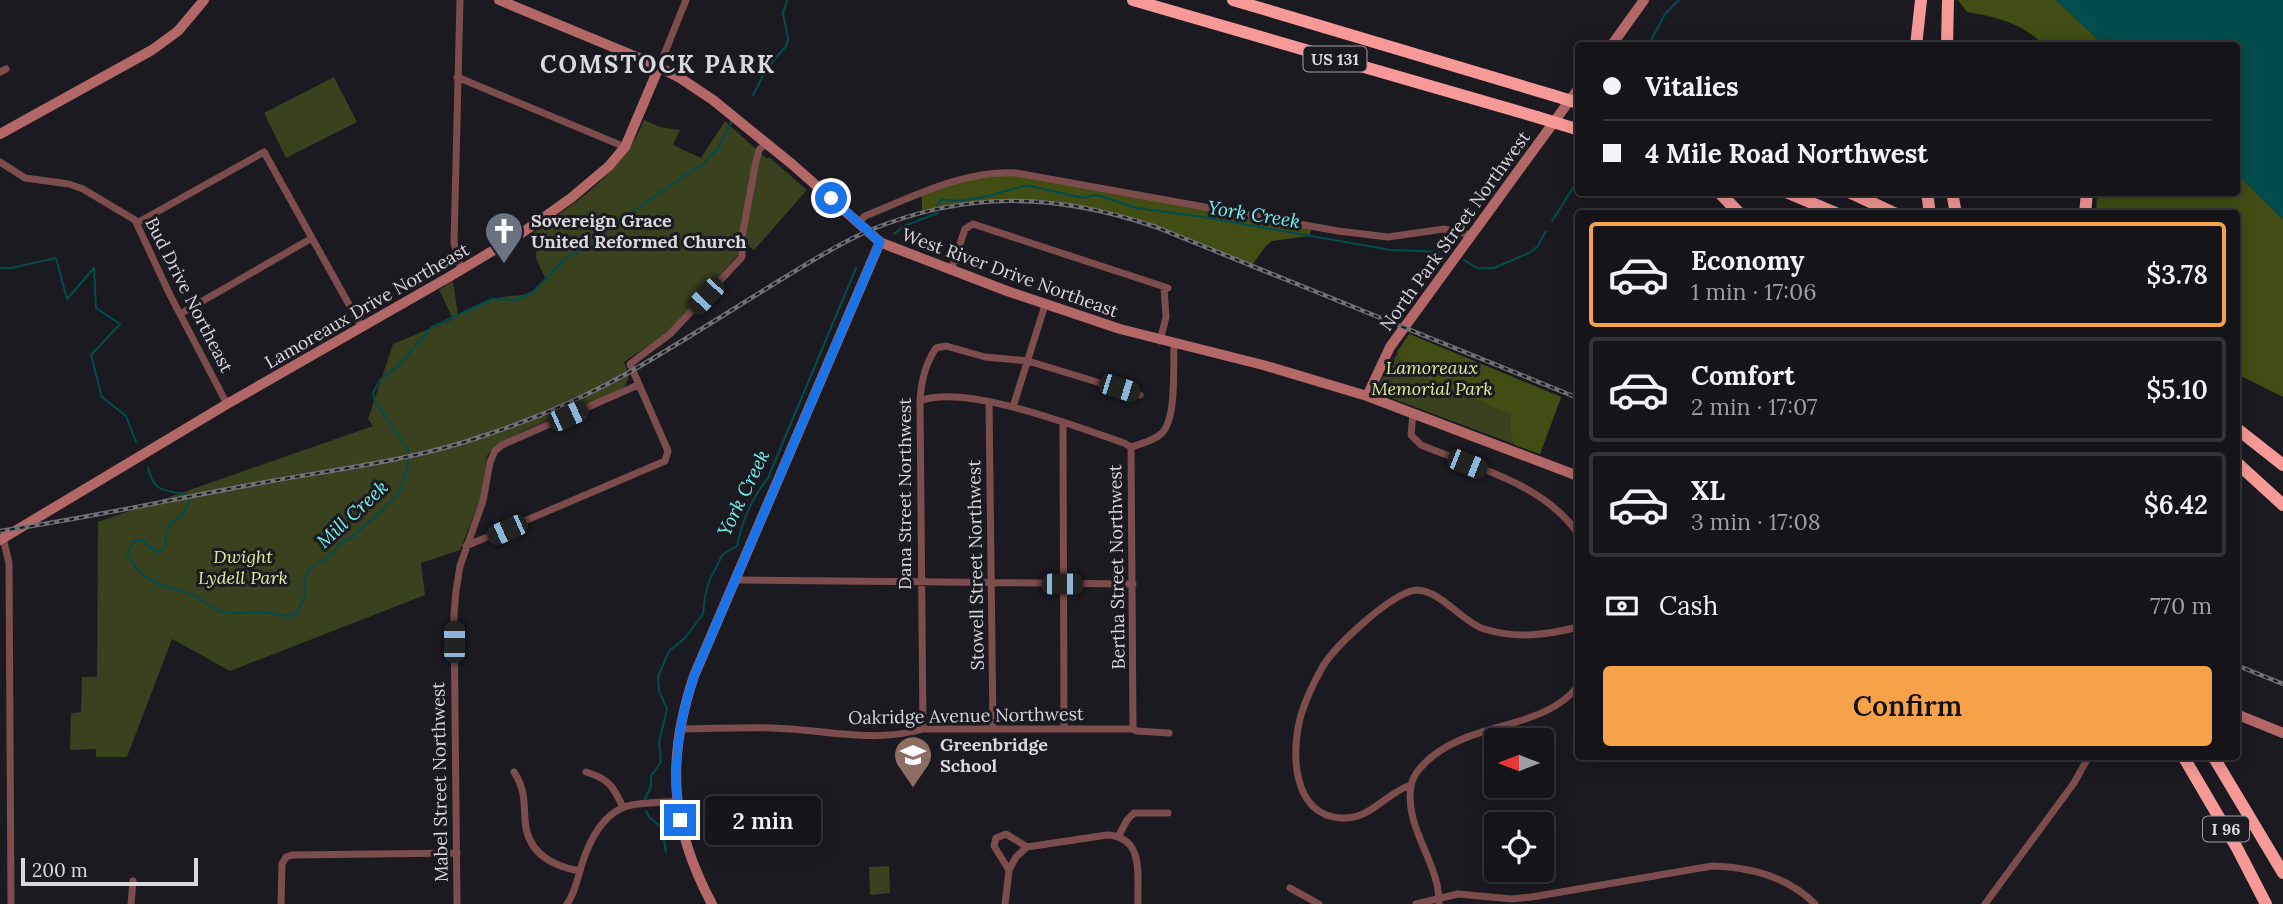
<!DOCTYPE html>
<meta charset="utf-8">
<style>
body{margin:0;font-family:Lora,serif;background:#212126;color:#f1f3f6;height:100vh;display:flex;flex-direction:column;font-size:26px;white-space:nowrap}
*{box-sizing:border-box;margin:0}
p{font-size:23px;color:#9d9ea2}
.icon{flex:none;width:38px;height:38px;fill:none;stroke:currentColor;stroke-width:2;stroke-linecap:round;stroke-linejoin:round}
.map{position:relative;flex:1;overflow:hidden}
.details{position:absolute;left:1575px;top:210px;width:665px;height:550px;display:flex;flex-direction:column;background:#141419;border-radius:7px;box-shadow:0 4px 18px #0003,0 0 0 2px #333338}
.details>*{flex:none}
.hud{position:absolute;left:1575px;top:42px;width:665px;height:154px;border-radius:7px;box-shadow:0 4px 18px #0003,0 0 0 2px #333338;display:grid;align-content:center;height:154px;padding:0 28px;background:#141419}
.needle{width:46px;rotate:270deg}
.controls{position:absolute;left:1484px;top:728px;display:grid;gap:14px}
.controls a{display:grid;place-items:center;width:70px;height:70px;border-radius:7px;background:#141419;box-shadow:0 4px 18px #0003,0 0 0 2px #333338;font-size:35px}
.scale{position:absolute;left:21px;bottom:18px;width:177px;box-sizing:border-box;padding-left:7px;border:4px solid #d9d8dd;border-top:0;font-size:19px;line-height:24px;white-space:nowrap;color:#d9d8dd;-webkit-text-stroke:5px #1b1a21;paint-order:stroke}
.end{position:absolute;width:32px;height:32px;margin:-16px;border:9px solid #1a73e8;background:#fff;box-shadow:0 0 0 4px #fff}
.from{border-radius:50%}
.bubble{position:absolute;height:49px;border-radius:7px;background:#141419;box-shadow:0 4px 18px #0003,0 0 0 2px #333338;font-size:23px;font-weight:600;line-height:49px;text-align:center}
.car{position:absolute;width:21px;height:42px;margin:-21px -10px;border-radius:9px;box-shadow:0 0 5px 2px #0007;background:linear-gradient(#222 24%,#8ab4d8 0 40%,#222 0 76%,#8ab4d8 0 86%,#222 0)}
.hud b{display:flex;align-items:center;gap:24px;height:66px;font-size:26px}
.hud b+b{border-top:2px solid #333338}
.hud i{width:18px;height:18px;background:#f1f3f6}
ul{padding:12px 0 0;list-style:none}
li{display:flex;align-items:center;gap:21px;height:105px;margin:0 14px 10px;padding:0 14px;border:4px solid #333338;border-radius:7px}
li div{flex:1}
li b{display:block;font-size:26px}
li em{font-style:normal;font-weight:600}
li.active{border-color:#f7a149}
li>.icon{width:63px;height:63px;stroke-width:1.5}
.pay{display:flex;align-items:center;gap:18px;height:77px;padding:0 28px;font-size:26px}
.pay p{margin-inline-start:auto}
.action{display:flex;gap:14px;margin-top:auto;padding:14px 28px}
.action a{flex:1;height:80px;border-radius:7px;background:#f7a149;color:#111;font-size:28px;font-weight:600;line-height:80px;text-align:center}
.map>svg:first-child{display:block}
.green{fill:#39411e}
.forest{fill:#414d13}
.water{fill:#004d4d}
.lines{fill:none;stroke-linecap:round;stroke-linejoin:round}
.stream{stroke:#004d4d;stroke-width:2}
.street{stroke:#7c4d4c;stroke-width:7}
.secondary{stroke:#b36867;stroke-width:10}
.highway{stroke:#f79997;stroke-width:12}
.rail-casing{stroke:#717076;stroke-width:4.5}
.rail{stroke:#1b1a21;stroke-width:2;stroke-dasharray:5;stroke-linecap:butt}
.highway-bridge{stroke:#f79997;stroke-width:12}
.route{stroke:#1a73e8;stroke-width:9}
.labels{text-anchor:middle;stroke-width:6;stroke-linejoin:round;paint-order:stroke}
.shield{fill:#1b1a21;stroke:#a09fa5;stroke-width:2}
.shield-label{font-size:16px;font-weight:bold;fill:#d9d8dd}
.poi-label{font-size:18px;font-weight:bold;fill:#d9d8dd;stroke:#1b1a21;text-anchor:start}
.street-label{font-size:18px;fill:#d9d8dd;stroke:#1b1a21}
.park-label{font-size:18px;font-style:italic;fill:#d9ef99;stroke:#1b1a21}
.water-label{font-size:19px;font-style:italic;fill:#72efef;stroke:#1b1a21}
.district-label{font-size:24px;font-weight:bold;letter-spacing:2px;fill:#d9d8dd;stroke:#1b1a21}
</style>
<div class="map">
<svg width="2283" height="904" viewBox="0 0 2283 904">
<rect width="100%" height="100%" fill="#1b1a21"/>
<!-- green -->
<path class="green" d="M334,77L357,122L286,158L264,113Z
M644,120L660,127L680,130L673,145L701,158L725,121L767,159L769,157L807,190L754,250L747,245L666,334L624,362L629,376L625,386L612,394C587,405 498,436 487,456L480,500L460,550L421,563L425,595L230,671L172,639L127,757H96V749L70,750L71,713L81,712L82,677H97L98,522L373,426L368,419L393,344L453,319L439,290L453,281L458,315C470,310 482,302 495,299C521,291 522,303 546,280L536,258L537,245L534,232C578,200 623,173 644,120Z
M1409,334L1561,397L1540,454L1383,395L1380,388V382Z
M889,866L890,893L870,895L869,867Z"/>
<!-- forest -->
<path class="forest" d="M1958,0H2056L2104,45H2043C2025,24 1994,16 1967,12Z
M999,172L1313,226L1309,236L1272,241L1265,247L1252,265C1206,247 1160,224 1112,212C1050,196 984,197 922,213V194L957,180Z
M2237,174L2283,219V397L2237,374L2236,214L2096,213L2097,193L2236,192Z
M1409,334L1561,397L1540,454L1515,445L1511,435V414L1421,376L1418,380L1413,378L1397,352Z"/>
<!-- water -->
<path class="water" d="M2056,0H2283V219L2237,174L2236,46L2104,45Z"/>
<g class="lines">
<!-- stream -->
<path class="stream" d="M1648,46L1665,14L1679,0
M753,95L768,67L786,46L788,39L783,13L787,0
M937,205L942,199C965,205 1001,192 1024,186H1030L1083,198L1094,195L1104,197L1136,208L1197,216L1391,250L1447,252
M1552,221L1578,180
M894,234L904,226L938,213
M1464,260L1477,268H1494L1529,253L1537,247L1546,231
M0,268H11L56,258L67,299L94,268L96,308L120,324L91,355L102,397L126,416L136,442
M148,468C154,492 163,490 185,494L189,502C184,520 171,518 167,529C165,534 165,542 165,547L158,552L152,549L142,540L134,541L127,554C145,586 161,584 193,595C200,597 204,603 211,607C226,616 242,613 258,612C271,611 283,619 296,614L305,596L304,580L309,569L330,556L343,541L351,538L386,507L396,497L402,486L408,465L409,451L375,402L373,393L380,380L398,366L432,327L492,299L516,300L533,292L564,260L590,244L656,195L704,163L719,147L732,120
M645,799L651,786V776L661,762L659,743L667,709L659,691L658,677L669,651L685,638L703,614L705,596L710,579L723,554L737,546C742,520 752,498 768,478L856,268
M646,811L650,818L662,828L666,852"/>
<!-- street -->
<path class="street" d="M460,0L454,243L461,270
M659,67L686,0
M0,72L6,69
M457,77L625,147
M0,162L25,178L69,184L83,189L135,220L170,295L227,404
M859,222L865,216C913,197 963,170 1016,173L1338,231L1388,237L1444,229L1472,235
M137,223L264,152L361,326
M951,270L965,229L973,224L1168,288
M180,314L312,238
M1160,341L1166,317L1164,288
M920,401C965,383 1077,427 1124,443L1131,447
M989,402L993,728
M1013,407L1045,305
M1413,413L1411,435L1421,445C1474,467 1545,484 1578,534
M1063,423L1064,728
M1131,447L1133,729
M1131,447C1140,444 1153,441 1161,434C1177,420 1173,366 1174,344
M3,538L9,563L11,904
M466,546L665,461L668,451L630,364L670,334L742,257V237L756,161L759,150L765,144
M735,580L1133,584
M679,729C710,729 741,727 772,728C822,729 873,744 923,729H1133L1137,731L1169,733
M923,729L920,401C921,382 925,364 936,348L946,346L985,357L1028,361L1140,395
M514,772C525,789 524,801 525,820C527,852 551,866 580,871
M586,772C609,779 613,786 623,807
M1411,785C1385,793 1371,820 1341,818C1291,815 1291,750 1301,715C1306,699 1315,680 1323,666C1337,644 1386,599 1411,591C1436,584 1461,622 1484,629C1516,639 1547,635 1578,627
M1119,835L1127,820L1134,813H1168
M1009,870L994,846L996,838L1006,834L1027,847
M1290,888L1319,904
M131,904L133,881
M281,904L282,864L286,857L292,855L457,853
M457,904L454,614L456,591L460,566L483,501L490,462L495,451L502,445L638,385
M567,904C576,891 577,879 582,864C589,842 600,818 622,808C634,802 663,803 677,801
M1005,904L1009,870L1016,857L1027,847L1107,835C1145,837 1137,875 1138,904
M1416,904L1458,894L1512,899L1532,897L1712,866C1749,867 1788,877 1815,904
M1439,904C1440,862 1404,829 1411,786C1412,777 1418,770 1424,764C1466,720 1543,732 1578,686
M1985,904L2074,783L2089,756"/>
<!-- secondary -->
<path class="secondary" d="M499,0L649,62L680,78L713,100L793,165L880,242L887,245L1007,291L1120,329L1263,365L1367,396L1578,476
M1611,46L1644,0
M0,134L152,50L178,31L204,0
M1367,396L1390,347L1578,89
M0,540L227,404L449,277L519,235L571,198L609,166L625,147L659,67
M2236,714L2283,733
M712,904C670,826 666,760 694,676L880,242"/>
<!-- highway -->
<path class="highway" d="M1133,0L1537,117
M1233,0L1552,95
M1916,46L1921,0
M1947,46L1948,0
M1719,192L1740,214
M1786,192L1838,214
M1849,192L1896,214
M1927,192L1930,214
M1952,192L1956,214
M2085,214L2087,192
M2236,428L2283,465
M2236,462L2283,505
M2183,756L2237,848L2266,904
M2213,756L2283,873"/>
<defs>
<path id="rail" d="M0,531C89,518 178,498 266,482C338,469 414,460 483,436C535,419 588,396 635,369C685,340 733,309 782,279C810,262 838,244 868,231C966,190 1057,193 1156,227L1578,398
M2236,665L2283,684"/>
</defs>
<!-- rail casing -->
<use href="#rail" class="rail-casing"/>
<!-- rail -->
<use href="#rail" class="rail"/>
<!-- highway-bridge -->
<path class="highway-bridge" d="M1552,95L1578,103
M1537,117L1573,128"/>
</g>
<g class="lines">
<!-- route -->
<path class="route" d="M680,820C671,770 678,723 694,676L880,242L831,198"/>
</g>
<!-- icons -->
<defs>
<symbol id="church-pin" viewBox="-11 -11 22 30"><path d="M0 17L-7.5 6A9.5 9.5 0 1 1 7.5 6Z" fill="#6b7280" stroke="#1b1a21"/><path d="M-1.2-6h2.4v3.5h3.3v2.4h-3.3V6h-2.4V-.1h-3.3v-2.4h3.3Z" fill="#fff"/></symbol>
<symbol id="school-pin" viewBox="-11 -11 22 30"><path d="M0 17L-7.5 6A9.5 9.5 0 1 1 7.5 6Z" fill="#8d6e63" stroke="#1b1a21"/><path d="M0-5L7-2L0 1L-7-2ZM-4 1L0 2.5L4 1V4Q0 6-4 4Z" fill="#fff"/></symbol>
</defs>
<g fill-rule="evenodd">
<use href="#church-pin" x="482" y="209" width="44" height="60"/>
<use href="#school-pin" x="891" y="733" width="44" height="60"/>
</g>
<g class="labels">
<!-- shield labels -->
<g class="shield">
<rect x="1303.5" y="46.5" width="63" height="25" rx="5"/>
<rect x="2203" y="816.5" width="46" height="25" rx="5"/>
</g>
<g class="shield-label">
<text x="1335" y="65">US 131</text>
<text x="2226" y="835">I 96</text>
</g>
<!-- poi labels -->
<g class="poi-label">
<text x="531" y="227">Sovereign Grace<tspan x="531" dy="21">United Reformed Church</tspan></text>
<text x="940" y="751">Greenbridge<tspan x="940" dy="21">School</tspan></text>
</g>
<!-- street labels -->
<g class="street-label">
<text transform="translate(1455 231) rotate(-54)" y="6">North Park Street Northwest</text>
<text transform="translate(1010 273) rotate(20)" y="6">West River Drive Northeast</text>
<text transform="translate(189 295) rotate(63)" y="6">Bud Drive Northeast</text>
<text transform="translate(367 306) rotate(-30)" y="6">Lamoreaux Drive Northeast</text>
<text transform="translate(905 494) rotate(-90)" y="6">Dana Street Northwest</text>
<text transform="translate(976 565) rotate(-91)" y="6">Stowell Street Northwest</text>
<text transform="translate(1117 567) rotate(-91)" y="6">Bertha Street Northwest</text>
<text transform="translate(966 716) rotate(-1)" y="6">Oakridge Avenue Northwest</text>
<text transform="translate(440 782) rotate(-91)" y="6">Mabel Street Northwest</text>
</g>
<!-- park labels -->
<g class="park-label">
<text x="1432" y="374">Lamoreaux<tspan x="1432" dy="21">Memorial Park</tspan></text>
<text x="243" y="563">Dwight<tspan x="243" dy="21">Lydell Park</tspan></text>
</g>
<!-- water labels -->
<g class="water-label">
<text transform="translate(1254 214) rotate(9)" y="7">York Creek</text>
<text transform="translate(743 493) rotate(-64)" y="7">York Creek</text>
<text transform="translate(352 514) rotate(-43)" y="7">Mill Creek</text>
</g>
<!-- district labels -->
<g class="district-label">
<text x="658" y="73">COMSTOCK PARK</text>
</g>
</g>
</svg>
<div class="controls">
<a><svg class="needle" viewBox="-14 -14 28 28"><path d="M0-13l5 13h-10z" fill="#e53935"/><path d="M0 13l5-13h-10z" fill="#9d9ea2"/></svg></a>
<a><svg class="icon" aria-label="locate" viewBox="0 0 24 24"><circle cx="12" cy="12" r="6"/><path d="M12 2v4M12 18v4M2 12h4M18 12h4"/></svg></a>
</div>
<div class="scale">200 m</div>
<i class="end from" style="left:831px;top:198px"></i>
<i class="end" style="left:680px;top:820px"></i>
<div class="bubble" style="left:705px;top:796px;width:116px">2 min</div>
<i class="car" style="left:706px;top:296px;rotate:223deg"></i>
<i class="car" style="left:1119px;top:388px;rotate:107deg"></i>
<i class="car" style="left:568px;top:416px;rotate:66deg"></i>
<i class="car" style="left:1467px;top:464px;rotate:112deg"></i>
<i class="car" style="left:507px;top:530px;rotate:246deg"></i>
<i class="car" style="left:1062px;top:584px;rotate:90deg"></i>
<i class="car" style="left:454px;top:642px;rotate:0deg"></i>
<div class="hud">
<b><i class="from"></i>Vitalies</b>
<b><i></i>4 Mile Road Northwest</b>
</div>
<section class="details">
<ul>
<li class="active"><svg class="icon" aria-label="car" viewBox="0 0 24 24"><path d="M5 17H2v-5l4-1 3-4h7l3 4 3 1v5h-3M9 17h6M6 11h13"/><circle cx="7" cy="17" r="2"/><circle cx="17" cy="17" r="2"/></svg><div><b>Economy</b><p>1 min · 17:06</p></div><em>$3.78</em></li>
<li><svg class="icon" aria-label="car" viewBox="0 0 24 24"><path d="M5 17H2v-5l4-1 3-4h7l3 4 3 1v5h-3M9 17h6M6 11h13"/><circle cx="7" cy="17" r="2"/><circle cx="17" cy="17" r="2"/></svg><div><b>Comfort</b><p>2 min · 17:07</p></div><em>$5.10</em></li>
<li><svg class="icon" aria-label="car" viewBox="0 0 24 24"><path d="M5 17H2v-5l4-1 3-4h7l3 4 3 1v5h-3M9 17h6M6 11h13"/><circle cx="7" cy="17" r="2"/><circle cx="17" cy="17" r="2"/></svg><div><b>XL</b><p>3 min · 17:08</p></div><em>$6.42</em></li>
</ul>
<div class="pay"><svg class="icon" aria-label="cash" viewBox="0 0 24 24"><path d="M3 7h18v10H3z"/><circle cx="12" cy="12" r="2"/></svg>Cash<p>770 m</p></div>
<div class="action"><a>Confirm</a></div>
</section>
</div>
